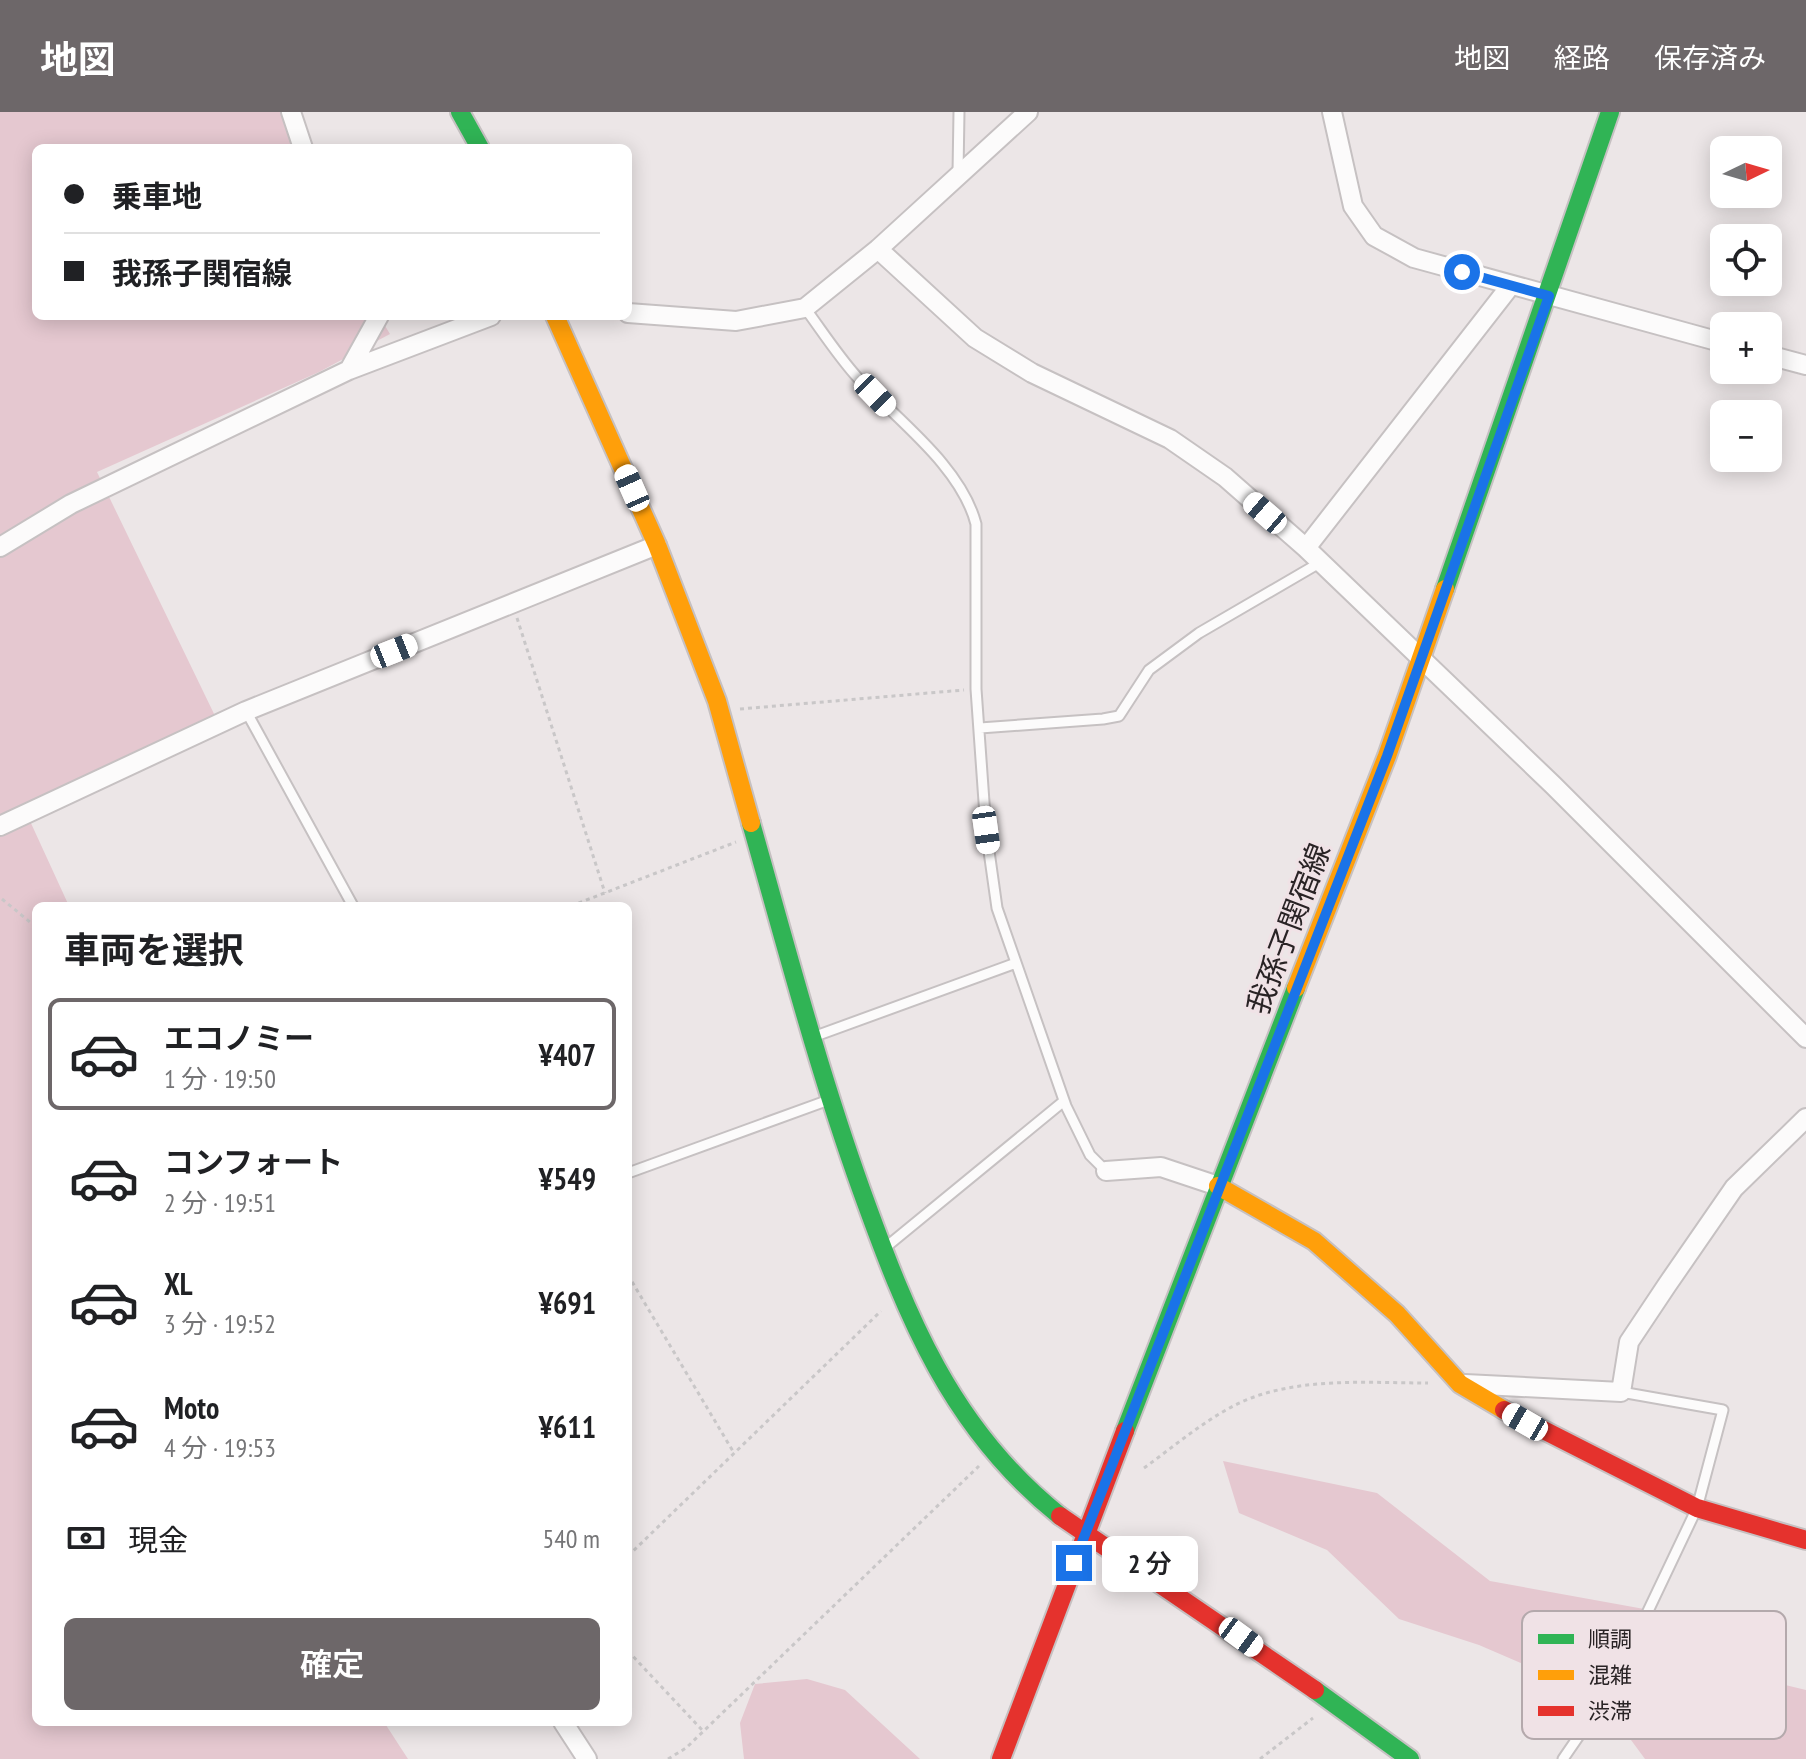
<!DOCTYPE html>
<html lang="ja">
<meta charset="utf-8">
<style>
body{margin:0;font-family:"PT Sans Narrow","Noto Sans JP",sans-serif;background:#f6f6f6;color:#202124;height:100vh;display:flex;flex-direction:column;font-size:30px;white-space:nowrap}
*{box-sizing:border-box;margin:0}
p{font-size:26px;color:#757577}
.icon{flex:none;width:44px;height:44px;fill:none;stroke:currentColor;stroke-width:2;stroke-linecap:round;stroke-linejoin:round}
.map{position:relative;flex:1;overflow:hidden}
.sheet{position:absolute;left:32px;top:790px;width:600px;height:824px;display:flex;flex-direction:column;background:#fff;border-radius:12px;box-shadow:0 4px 20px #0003}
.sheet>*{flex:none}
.guide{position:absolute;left:32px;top:32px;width:600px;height:176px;border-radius:12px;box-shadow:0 4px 20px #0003;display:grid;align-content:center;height:176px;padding:0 32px;background:#fff}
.needle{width:52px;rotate:85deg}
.buttons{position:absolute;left:1710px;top:24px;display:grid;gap:16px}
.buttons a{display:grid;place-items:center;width:72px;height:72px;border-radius:12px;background:#fff;box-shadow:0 4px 20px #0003;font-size:40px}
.end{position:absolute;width:36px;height:36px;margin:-18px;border:10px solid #1a73e8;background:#fff;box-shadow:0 0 0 4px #fff}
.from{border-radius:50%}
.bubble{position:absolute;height:56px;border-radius:12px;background:#fff;box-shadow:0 4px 20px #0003;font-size:26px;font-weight:600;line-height:56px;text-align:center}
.car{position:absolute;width:24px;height:48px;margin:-24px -12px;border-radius:10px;box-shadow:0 0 6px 2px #0007;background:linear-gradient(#fff 24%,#345 0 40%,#fff 0 76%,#345 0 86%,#fff 0)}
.guide b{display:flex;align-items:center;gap:28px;height:76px;font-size:30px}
.guide b+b{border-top:2px solid #e0e0e0}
.guide i{width:20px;height:20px;background:#202124}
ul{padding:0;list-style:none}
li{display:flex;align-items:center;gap:24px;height:112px;margin:0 16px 12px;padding:0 16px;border:4px solid transparent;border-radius:12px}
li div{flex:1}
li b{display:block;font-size:30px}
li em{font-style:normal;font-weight:600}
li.on{border-color:#6d6769}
li>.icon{width:72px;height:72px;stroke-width:1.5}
h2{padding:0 32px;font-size:36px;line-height:96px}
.pay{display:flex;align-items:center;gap:20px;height:88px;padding:0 32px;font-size:30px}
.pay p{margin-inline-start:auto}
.primary-button{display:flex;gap:16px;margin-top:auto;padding:16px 32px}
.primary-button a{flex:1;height:92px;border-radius:12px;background:#6d6769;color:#fff;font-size:32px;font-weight:600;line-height:92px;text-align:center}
header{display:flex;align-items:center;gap:48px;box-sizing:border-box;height:112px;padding:0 40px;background:#6d6769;color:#fff}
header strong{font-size:38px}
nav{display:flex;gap:44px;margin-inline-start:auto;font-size:28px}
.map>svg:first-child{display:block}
.green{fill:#e5c8d0}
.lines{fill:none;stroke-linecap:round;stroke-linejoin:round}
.lane-casing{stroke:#c6c1c2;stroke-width:13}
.street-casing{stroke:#c6c1c2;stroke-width:22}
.fast-casing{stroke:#c6c1c2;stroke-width:22}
.slow-casing{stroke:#c6c1c2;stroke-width:22}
.jam-casing{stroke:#c6c1c2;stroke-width:22}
.path{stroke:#c9c7c8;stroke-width:3;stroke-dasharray:4 4;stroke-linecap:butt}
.lane{stroke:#fcfbfb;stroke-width:9}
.street{stroke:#fcfbfb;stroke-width:18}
.fast{stroke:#30b455;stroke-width:18}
.slow{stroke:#ff9f0a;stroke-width:18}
.jam{stroke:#e5322d;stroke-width:18}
.route{stroke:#1a73e8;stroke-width:10}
.labels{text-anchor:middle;stroke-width:6;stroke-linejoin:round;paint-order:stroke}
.street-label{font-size:30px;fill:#292325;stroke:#f0e2e6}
.key{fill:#f0e2e6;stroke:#b4a9ac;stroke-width:2}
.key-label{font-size:22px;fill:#292325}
</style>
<header>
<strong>地図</strong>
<nav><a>地図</a><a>経路</a><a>保存済み</a></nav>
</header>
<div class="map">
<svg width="1806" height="1647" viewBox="0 0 1806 1647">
<rect width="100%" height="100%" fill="#ece6e7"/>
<!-- green -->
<path class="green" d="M0,0H283L297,36H36V204H379L390,222L319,260L97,360L217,608L24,696L69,794H36V1610H384L408,1647H0Z
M1223,1349L1377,1381L1490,1469L1705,1508L1761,1567L1806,1578V1647H1645L1617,1609L1551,1564L1479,1533L1399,1507L1327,1438L1239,1401Z
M807,1567L845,1578L920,1647H744L740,1611L755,1572Z"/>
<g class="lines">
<defs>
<path id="lane" d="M958,61L959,0
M805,196C822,219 838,244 857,265C897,308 961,354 976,412V577L986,718L997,796L1066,994L1090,1043L1106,1059
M246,599L353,794
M980,616L1103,607L1119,604L1149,558L1199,521L1321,450
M813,925L1016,851
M628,1061L826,989
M886,1135L1064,989
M1563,1647L1611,1577L1697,1396L1723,1298L1621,1280"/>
<path id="street" d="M291,0L303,36
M1332,0L1353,94L1374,124L1414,146L1724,231
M878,137L975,226L1032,261L1170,327L1225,365L1306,436L1553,673L1806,926
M628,201L736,209L805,196L878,137L1028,0
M1768,243L1806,253
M349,258L379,204
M0,435L71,392L349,258L491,204
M1306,436L1511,173
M0,714L246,599L657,433
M1106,1059L1161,1055L1218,1074
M1465,1272L1621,1280L1629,1230L1667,1173L1734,1076L1806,1006
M563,1610L587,1647"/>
<path id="fast" d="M460,0L480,36
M1445,477L1610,0
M751,711C786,834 818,957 861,1077C907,1205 951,1317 1060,1404
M1125,1319L1296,876
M1315,1578L1410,1647"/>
<path id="slow" d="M555,204L657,433L717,589L751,711
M1296,876L1387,644L1445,477
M1218,1074L1314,1129L1397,1202L1460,1272L1504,1298"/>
<path id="jam" d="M1504,1298L1697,1396L1806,1428
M1060,1404L1315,1578
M1001,1647L1125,1319"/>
</defs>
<!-- lane casing -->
<use href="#lane" class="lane-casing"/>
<!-- street casing -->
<use href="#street" class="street-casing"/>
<!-- fast casing -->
<use href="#fast" class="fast-casing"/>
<!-- slow casing -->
<use href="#slow" class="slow-casing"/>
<!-- jam casing -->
<use href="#jam" class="jam-casing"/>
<!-- path -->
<path class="path" d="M517,506L605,781
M740,597L964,578
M2,787L36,815
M571,794L736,730
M628,1163L734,1341
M1144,1356C1176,1333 1209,1304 1246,1288C1302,1265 1368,1271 1428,1271
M628,1444L881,1199
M628,1539L703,1619
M668,1647L686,1636L979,1354
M1260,1647L1313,1606"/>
<!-- lane -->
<use href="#lane" class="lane"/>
<!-- street -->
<use href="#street" class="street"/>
<!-- fast -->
<use href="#fast" class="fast"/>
<!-- slow -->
<use href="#slow" class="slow"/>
<!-- jam -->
<use href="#jam" class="jam"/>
</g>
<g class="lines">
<!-- route -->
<path class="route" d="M1074,1451L1387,644L1549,184L1462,160"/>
</g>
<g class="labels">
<!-- street labels -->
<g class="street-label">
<text transform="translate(1289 817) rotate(-69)" y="10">我孫子関宿線</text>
</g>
</g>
<!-- legend -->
<rect x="1522" y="1499" width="264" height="128" rx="12" class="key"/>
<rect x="1538" y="1522" width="36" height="10" fill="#30b455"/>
<rect x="1538" y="1558" width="36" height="10" fill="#ff9f0a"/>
<rect x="1538" y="1594" width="36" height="10" fill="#e5322d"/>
<g class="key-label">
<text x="1588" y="1535">順調</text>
<text x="1588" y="1571">混雑</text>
<text x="1588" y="1607">渋滞</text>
</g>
</svg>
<div class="buttons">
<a><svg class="needle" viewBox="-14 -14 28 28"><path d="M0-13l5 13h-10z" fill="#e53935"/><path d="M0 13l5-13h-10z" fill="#757577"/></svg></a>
<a><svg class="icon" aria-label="locate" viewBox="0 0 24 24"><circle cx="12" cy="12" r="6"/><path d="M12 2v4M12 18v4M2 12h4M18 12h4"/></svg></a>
<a>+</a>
<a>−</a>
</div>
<i class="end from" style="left:1462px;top:160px"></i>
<i class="end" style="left:1074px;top:1451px"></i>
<div class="bubble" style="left:1102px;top:1424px;width:96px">2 分</div>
<i class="car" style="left:875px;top:283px;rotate:136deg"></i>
<i class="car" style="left:632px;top:376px;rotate:336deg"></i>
<i class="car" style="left:1265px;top:401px;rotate:311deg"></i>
<i class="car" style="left:394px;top:539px;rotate:68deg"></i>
<i class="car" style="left:986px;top:718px;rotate:172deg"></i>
<i class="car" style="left:1525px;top:1310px;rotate:300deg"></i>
<i class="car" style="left:1241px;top:1525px;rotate:126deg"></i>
<div class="guide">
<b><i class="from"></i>乗車地</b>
<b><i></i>我孫子関宿線</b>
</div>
<section class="sheet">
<h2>車両を選択</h2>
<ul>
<li class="on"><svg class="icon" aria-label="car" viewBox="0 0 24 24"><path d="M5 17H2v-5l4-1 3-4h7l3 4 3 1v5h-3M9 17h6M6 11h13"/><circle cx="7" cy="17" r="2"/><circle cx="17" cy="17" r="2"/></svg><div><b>エコノミー</b><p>1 分 · 19:50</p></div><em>¥407</em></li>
<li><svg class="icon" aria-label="car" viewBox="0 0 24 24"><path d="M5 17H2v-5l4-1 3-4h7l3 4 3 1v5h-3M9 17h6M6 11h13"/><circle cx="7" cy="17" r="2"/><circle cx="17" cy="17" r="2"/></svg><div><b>コンフォート</b><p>2 分 · 19:51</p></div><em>¥549</em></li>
<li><svg class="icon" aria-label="car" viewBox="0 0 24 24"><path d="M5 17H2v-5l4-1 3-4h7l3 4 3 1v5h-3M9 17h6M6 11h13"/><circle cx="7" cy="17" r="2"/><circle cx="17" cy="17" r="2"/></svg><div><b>XL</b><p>3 分 · 19:52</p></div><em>¥691</em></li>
<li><svg class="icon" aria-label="car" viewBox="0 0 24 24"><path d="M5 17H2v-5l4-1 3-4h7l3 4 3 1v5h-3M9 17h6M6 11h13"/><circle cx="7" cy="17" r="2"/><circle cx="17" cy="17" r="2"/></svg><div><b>Moto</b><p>4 分 · 19:53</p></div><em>¥611</em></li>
</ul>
<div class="pay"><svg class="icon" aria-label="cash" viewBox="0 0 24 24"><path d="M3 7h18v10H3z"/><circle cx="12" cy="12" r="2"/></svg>現金<p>540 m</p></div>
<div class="primary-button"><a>確定</a></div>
</section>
</div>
